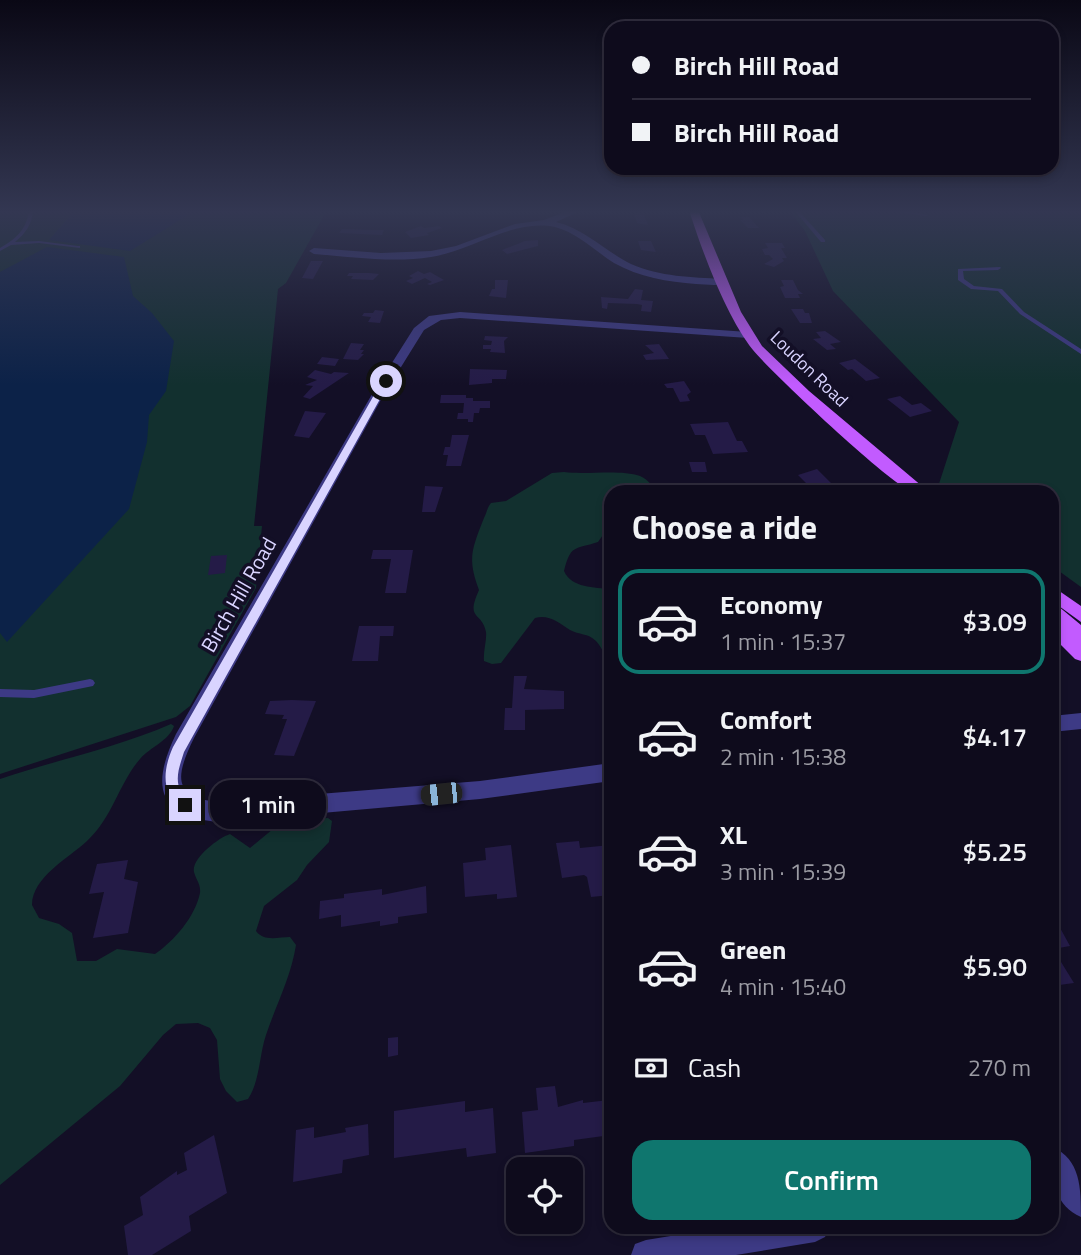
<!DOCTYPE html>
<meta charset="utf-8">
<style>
body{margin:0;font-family:"Titillium Web",sans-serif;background:#1c1929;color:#f1f3f6;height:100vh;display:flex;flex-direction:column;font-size:26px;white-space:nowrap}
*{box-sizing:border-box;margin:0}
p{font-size:23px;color:#9b9ba3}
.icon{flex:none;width:38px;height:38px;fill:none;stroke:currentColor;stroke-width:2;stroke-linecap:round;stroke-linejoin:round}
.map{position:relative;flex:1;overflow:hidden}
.sheet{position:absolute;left:604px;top:485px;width:455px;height:749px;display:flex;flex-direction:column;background:#0e0b1c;border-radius:21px;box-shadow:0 4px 10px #0003,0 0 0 2px #2e2b3b}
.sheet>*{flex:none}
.guide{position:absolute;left:604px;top:21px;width:455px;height:154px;border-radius:21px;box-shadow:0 4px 10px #0003,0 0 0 2px #2e2b3b;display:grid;align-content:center;height:154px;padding:0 28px;background:#0e0b1c}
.fabs{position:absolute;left:506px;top:1157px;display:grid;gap:14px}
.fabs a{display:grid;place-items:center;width:77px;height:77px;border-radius:14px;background:#0e0b1c;box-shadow:0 4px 10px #0003,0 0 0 2px #2e2b3b;font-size:35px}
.end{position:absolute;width:32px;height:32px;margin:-16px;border:9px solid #d9d4ff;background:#111;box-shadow:0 0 0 4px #111}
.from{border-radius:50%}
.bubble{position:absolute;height:49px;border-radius:21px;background:#0e0b1c;box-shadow:0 4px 10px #0003,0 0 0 2px #2e2b3b;font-size:23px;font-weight:600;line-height:49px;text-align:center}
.car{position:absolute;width:21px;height:42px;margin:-21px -10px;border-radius:9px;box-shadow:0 0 5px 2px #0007;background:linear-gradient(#222 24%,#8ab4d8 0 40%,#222 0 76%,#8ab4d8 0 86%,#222 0)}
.guide b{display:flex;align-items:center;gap:24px;height:66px;font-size:26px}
.guide b+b{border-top:2px solid #2e2b3b}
.guide i{width:18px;height:18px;background:#f1f3f6}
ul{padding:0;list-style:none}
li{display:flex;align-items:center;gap:21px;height:105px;margin:0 14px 10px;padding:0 14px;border:4px solid transparent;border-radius:21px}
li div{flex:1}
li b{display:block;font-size:26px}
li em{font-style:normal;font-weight:600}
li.on{border-color:#0f766e}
li>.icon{width:63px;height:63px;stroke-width:1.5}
h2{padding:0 28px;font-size:32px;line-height:84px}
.pay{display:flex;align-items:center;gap:18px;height:77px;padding:0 28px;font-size:26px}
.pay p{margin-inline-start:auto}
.button{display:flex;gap:14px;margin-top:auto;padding:14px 28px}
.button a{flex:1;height:80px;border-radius:21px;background:#0f766e;color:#fff;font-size:28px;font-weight:600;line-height:80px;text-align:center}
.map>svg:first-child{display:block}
.green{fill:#12302f}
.water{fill:#0c2248}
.building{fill:#241b47}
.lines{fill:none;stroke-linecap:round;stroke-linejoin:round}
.lane{fill:#3d3a85;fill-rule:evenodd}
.street{fill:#3d3a85;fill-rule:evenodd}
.primary{fill:#c25bff;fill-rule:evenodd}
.route{fill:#d9d4ff}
.labels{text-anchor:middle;stroke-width:7;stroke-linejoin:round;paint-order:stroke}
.far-street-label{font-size:18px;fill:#d9d4ff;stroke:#130f26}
.street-label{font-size:21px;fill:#d9d4ff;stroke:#130f26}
</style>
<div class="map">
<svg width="1081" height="1255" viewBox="0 0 1081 1255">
<rect width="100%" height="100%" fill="#130f26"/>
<!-- green -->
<path class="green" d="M0,210H327L286,283L278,289L254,526H262L256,588L190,706L176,717L0,774Z
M789,210H1081V587L1052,566V492L937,490L959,422L833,291L805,231Z
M564,472C587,475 620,469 640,476C650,480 652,489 663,492H611V531L605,532L598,542C574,550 571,544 564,571C572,589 594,586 611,590V671C607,661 603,648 596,641C588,633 579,635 570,630C559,623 549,614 535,618L501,663L492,664L484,661C483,652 487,640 486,632C482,611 465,621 479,590C467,558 472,549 484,518C487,512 487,508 491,503L506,501L552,473Z
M171,724L174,726C169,741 150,747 140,759C119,783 113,817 87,841C69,858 32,877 32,905L39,918L59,924L72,933L77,961H96L117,949L155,954C174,941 195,917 200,893C201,884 196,880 194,872C191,859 218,838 230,834L250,848L279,824L295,819L328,818L332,821L329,842L307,865L297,880L264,906L256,931C264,942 278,937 290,937L296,945C291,977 276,1005 266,1035C259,1056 260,1081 248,1099L237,1102L226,1091L220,1079L217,1040L210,1028L198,1023L176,1024L163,1035L120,1086L0,1185V779C56,760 116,748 171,724Z"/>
<!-- water -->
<path class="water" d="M75,210H196L130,251L49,240Z
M47,247L124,257L133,296L152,313L174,341L166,391L149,415L147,442L129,509L7,642L0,633V272Z"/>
<!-- building -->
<path class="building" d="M633,210H642L648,225L637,223Z
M741,217H749L759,228H748L740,220H743Z
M421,226L424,228L439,226L442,228L427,233L429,235L411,238L405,232Z
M342,229L374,230H384L382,235L339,233Z
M538,240V246L530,248L507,254L502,250L525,241Z
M638,241H651L656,252L641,250Z
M765,243H782L785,248H781L787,258H782L784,261L774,267L764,264L773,259L769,255H765L762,249L768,248Z
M311,261H323L313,279L302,278Z
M418,271L424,274L430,272L444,280L430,285L427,284L432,282L425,278L412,284L406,281L413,278L409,276Z
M349,273H369L379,274L373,280L351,279L353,276H347Z
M495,280H508L506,298L489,296L492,289H495Z
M781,280H793L798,290L803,294H798L800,298H785L780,287L784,286Z
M635,289L643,290L641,300L653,301L651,312L641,311L642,305L637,304L608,303L607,309L602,308L601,297L628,299Z
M791,309H803L805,313H809L812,323H800Z
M375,310L384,311L380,323L368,322L371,317L362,316L364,313H373Z
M825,331L841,342L830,344L836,349L827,350L813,339L821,338L816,332Z
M485,336L508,337L504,341L505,353L490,352L491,349H483V345H491L492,341L484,340Z
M351,343L364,344L360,350H364L361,354H364L358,360L343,359Z
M659,344L669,359L646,360L643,355L654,353L645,345Z
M322,357L339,359L335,366L317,364Z
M855,359L880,378L866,381L852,369L848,370L839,363Z
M470,369L507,370L506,379H492V383L469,385Z
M315,370L331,374L334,372L349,373L310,399L303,397L313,386L305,385L317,380L307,377Z
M684,381L691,392L687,395L690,401L680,402L673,388H667L664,384Z
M441,395H466V398H473V401H490V408H480L479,413H474L473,422H468V419H457L458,413H463L464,403H440Z
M900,396L912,405L921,403L932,411L910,417L887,399Z
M305,411L326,413L309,438L294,436Z
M728,422L737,441H742L748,452L713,454L705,435H695L690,424Z
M452,435H469L461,466H446L448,455H443L445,447H450Z
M689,462H705L707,472H692Z
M817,469L832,484H829L836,492L804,490L811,488L798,475Z
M425,486L443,487L435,512H422Z
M373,550H413L406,593H385L391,559H371Z
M227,555L225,573L208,575L211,556Z
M359,626H394L393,636H380L378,661H352Z
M514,676H527L524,689L564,691V709L525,710V730H504L505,708H512Z
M292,700L316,701L294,756L274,755L287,719H282L284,715L265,714L270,701Z
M579,841L580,848L611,845V895L591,897L587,877L584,875L562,878L556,843Z
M511,845L517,897L497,899V894L465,897L463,863L486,860L485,848Z
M128,860L124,879L138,882L128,933L93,938L104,892L89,894L97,864Z
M426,886L427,913L398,917V923L380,926V921L341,927V915L319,919L320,901L344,898V894L382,889V895Z
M1059,926L1070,946L1053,949L1074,983L1052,986V927Z
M398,1037V1055L388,1057V1038Z
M555,1086L558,1107L583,1100V1103L609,1100L611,1135L574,1140V1146L525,1153L522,1112L538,1110L536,1088Z
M465,1101V1112L493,1108L496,1153L467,1157L466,1148L394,1158V1111Z
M368,1124L369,1155L343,1160L342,1173L293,1182L296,1130L314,1127V1138L346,1132L345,1128Z
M214,1135L227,1193L189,1216L191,1231L152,1255H128L124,1226L143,1215L140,1197L177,1171V1175L187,1170L184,1153Z"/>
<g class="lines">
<!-- lane -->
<path class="lane" d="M29,210H33C32,224 26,233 15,242L39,241L78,246H80V248L39,243L11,245L0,251V248C16,239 27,229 29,210Z
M794,210H798L825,240V242H821Z
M886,210H895L928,215L926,216Z
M1000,267L1001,268L998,270L963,271L964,279L974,286L1002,289L1024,312L1081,349V354L1020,314L998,291L971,289L958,280V269Z
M90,679L93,680L95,683L93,686L34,698L0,697V689L34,690Z"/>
<!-- street -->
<path class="street" d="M570,210H582L556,222C585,229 605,251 631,264C660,277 692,277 722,279L727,282C720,287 706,284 696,284C668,282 639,277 614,263C595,251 578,233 555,227C514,218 471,251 431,257C393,263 353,257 314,254L309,251L314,248L381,253L431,251L456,246L515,224L544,220Z
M460,312L748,332L754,335L748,338L460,318L441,320L424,330L383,396L194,738C176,775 171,798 219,802L480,781L611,763V781L480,799L219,822C157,817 151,786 176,734L371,396L414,328L429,316Z
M1081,713V729L1052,732V716Z
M1052,1147C1081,1159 1081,1189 1081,1217C1052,1204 1051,1174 1052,1147Z
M726,1227H830L825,1237L815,1242L736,1255H631L635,1244L646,1240Z"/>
<!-- primary -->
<path class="primary" d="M689,210H698L741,312L762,346L809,391L929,492C925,492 918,493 913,492C893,487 770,371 753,350C726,316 702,251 689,210Z
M1052,586L1081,606V622L1052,601Z
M1052,605L1058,606L1081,625V661L1075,659L1052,636Z"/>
</g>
<!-- sky -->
<linearGradient id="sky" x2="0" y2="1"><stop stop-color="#0a0815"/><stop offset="0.55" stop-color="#333752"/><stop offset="1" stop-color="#333752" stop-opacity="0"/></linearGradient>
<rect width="1081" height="385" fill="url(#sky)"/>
<!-- route -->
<path class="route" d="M386,379L390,381L184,752C180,765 174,779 181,792C184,797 189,800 192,805L190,810H180C161,791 163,770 173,747L382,381Z"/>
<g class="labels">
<!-- far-street labels -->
<g class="far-street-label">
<text transform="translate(809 369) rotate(44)" y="6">Loudon Road</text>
</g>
<!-- street labels -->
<g class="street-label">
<text transform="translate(239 595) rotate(-60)" y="7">Birch Hill Road</text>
</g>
</g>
</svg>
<div class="fabs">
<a><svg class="icon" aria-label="locate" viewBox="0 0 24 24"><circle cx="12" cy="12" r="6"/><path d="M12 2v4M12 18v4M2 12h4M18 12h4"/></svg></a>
</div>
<i class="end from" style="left:386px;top:381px"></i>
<i class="end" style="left:185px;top:805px"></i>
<div class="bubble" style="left:210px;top:780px;width:116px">1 min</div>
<i class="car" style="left:441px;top:794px;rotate:264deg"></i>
<div class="guide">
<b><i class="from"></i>Birch Hill Road</b>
<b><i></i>Birch Hill Road</b>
</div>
<section class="sheet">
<h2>Choose a ride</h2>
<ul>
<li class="on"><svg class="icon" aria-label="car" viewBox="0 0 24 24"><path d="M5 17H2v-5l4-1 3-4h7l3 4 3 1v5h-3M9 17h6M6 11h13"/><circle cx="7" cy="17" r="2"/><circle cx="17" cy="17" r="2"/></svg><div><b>Economy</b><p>1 min · 15:37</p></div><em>$3.09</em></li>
<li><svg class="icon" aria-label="car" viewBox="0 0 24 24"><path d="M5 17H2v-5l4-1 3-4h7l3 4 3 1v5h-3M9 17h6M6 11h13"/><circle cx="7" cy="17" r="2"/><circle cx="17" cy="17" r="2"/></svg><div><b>Comfort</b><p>2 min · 15:38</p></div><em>$4.17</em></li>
<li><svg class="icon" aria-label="car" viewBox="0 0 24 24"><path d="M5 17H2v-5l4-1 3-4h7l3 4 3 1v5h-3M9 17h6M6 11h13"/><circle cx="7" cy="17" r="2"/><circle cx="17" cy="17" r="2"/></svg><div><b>XL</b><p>3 min · 15:39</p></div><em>$5.25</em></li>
<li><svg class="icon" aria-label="car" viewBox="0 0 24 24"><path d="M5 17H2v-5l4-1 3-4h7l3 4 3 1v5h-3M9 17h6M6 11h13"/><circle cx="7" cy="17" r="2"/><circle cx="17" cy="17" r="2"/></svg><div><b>Green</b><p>4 min · 15:40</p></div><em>$5.90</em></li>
</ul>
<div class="pay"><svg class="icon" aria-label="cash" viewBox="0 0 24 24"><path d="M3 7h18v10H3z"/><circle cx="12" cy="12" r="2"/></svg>Cash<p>270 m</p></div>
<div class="button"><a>Confirm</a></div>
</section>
</div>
